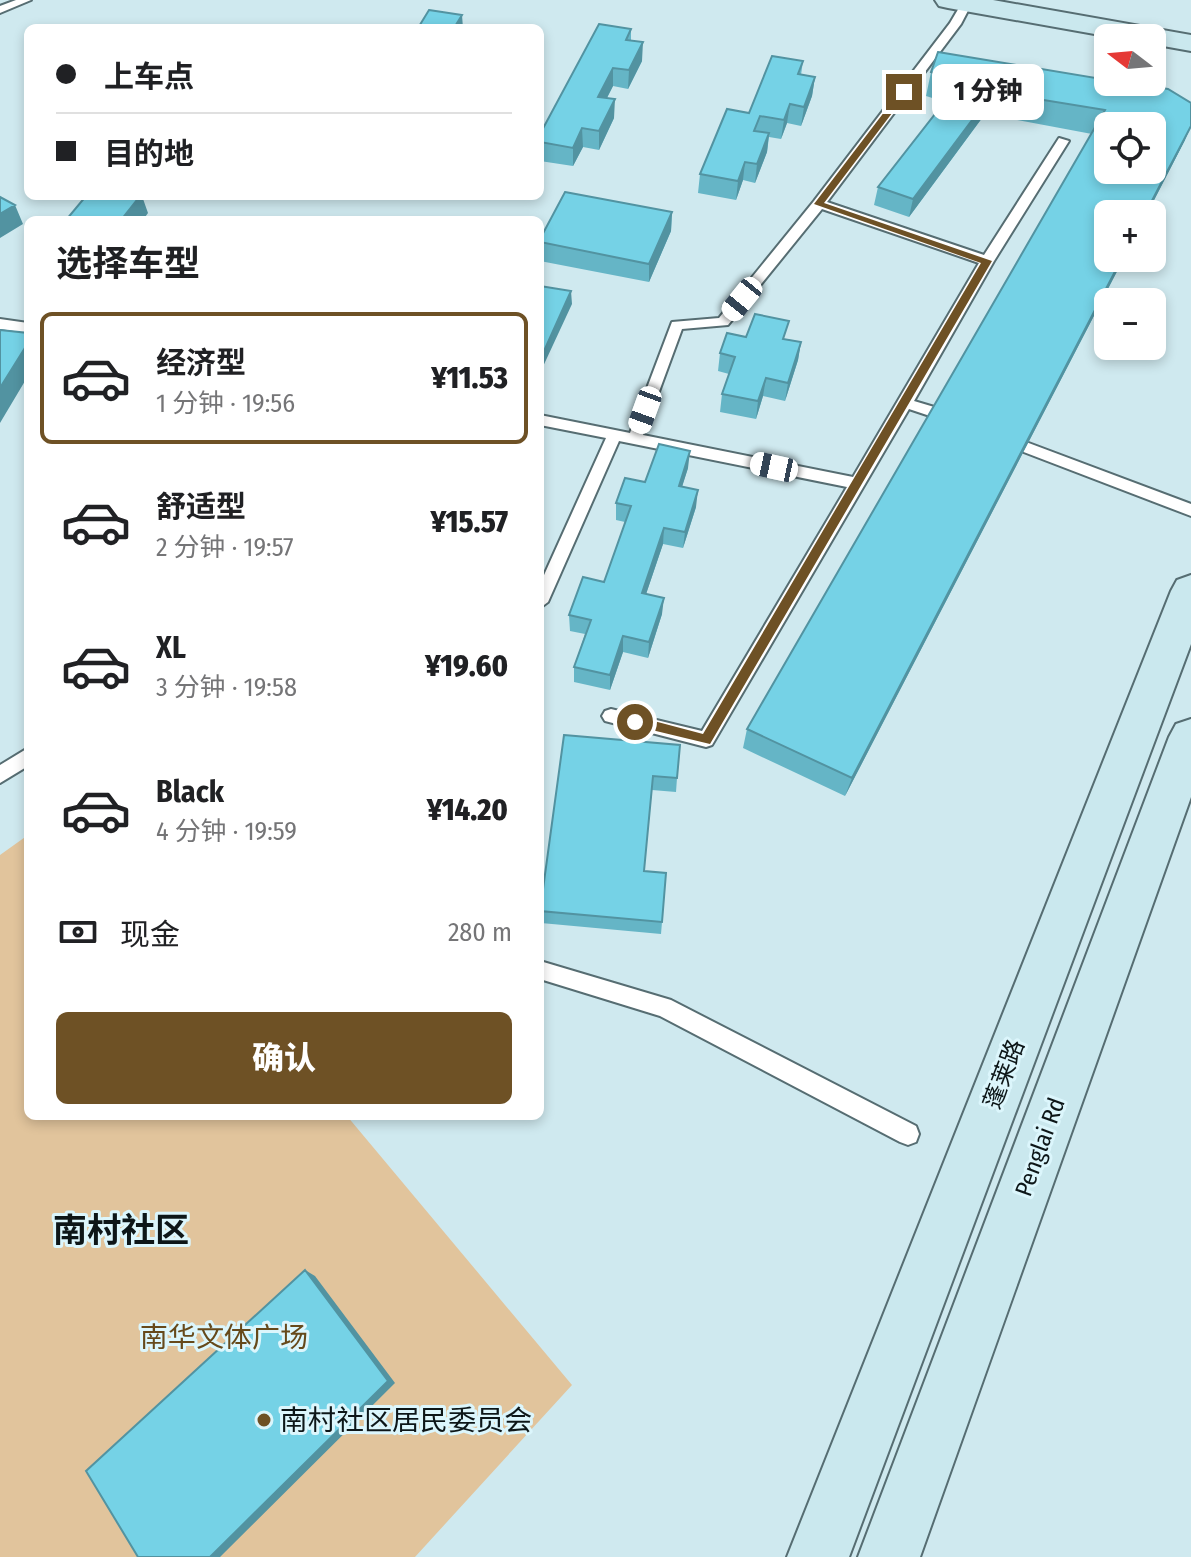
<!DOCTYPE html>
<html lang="zh">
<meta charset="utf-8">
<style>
body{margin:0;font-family:"Fira Sans Condensed","Noto Sans SC",sans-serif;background:#f2f2f2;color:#202124;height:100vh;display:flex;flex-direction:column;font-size:30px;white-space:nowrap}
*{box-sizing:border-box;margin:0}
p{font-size:26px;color:#757577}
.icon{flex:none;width:44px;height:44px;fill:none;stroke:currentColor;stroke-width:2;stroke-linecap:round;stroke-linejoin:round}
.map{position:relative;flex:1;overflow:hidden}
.drawer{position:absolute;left:24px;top:216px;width:520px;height:904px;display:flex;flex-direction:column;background:#fff;border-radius:12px;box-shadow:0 4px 12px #0003}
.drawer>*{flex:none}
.guide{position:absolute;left:24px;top:24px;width:520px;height:176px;border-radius:12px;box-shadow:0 4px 12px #0003;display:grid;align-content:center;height:176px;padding:0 32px;background:#fff}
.needle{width:52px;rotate:286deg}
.fabs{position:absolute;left:1094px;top:24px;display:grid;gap:16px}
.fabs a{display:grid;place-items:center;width:72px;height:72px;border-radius:12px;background:#fff;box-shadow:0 4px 12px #0003;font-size:40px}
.end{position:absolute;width:36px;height:36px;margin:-18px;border:10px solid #6e5125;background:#fff;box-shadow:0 0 0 4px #fff}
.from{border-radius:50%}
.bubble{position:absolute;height:56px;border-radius:12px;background:#fff;box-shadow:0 4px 12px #0003;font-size:26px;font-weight:800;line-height:56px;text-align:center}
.car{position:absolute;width:24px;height:48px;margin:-24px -12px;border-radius:10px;box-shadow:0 0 6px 2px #0007;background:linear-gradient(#fff 24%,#345 0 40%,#fff 0 76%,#345 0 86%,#fff 0)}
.guide b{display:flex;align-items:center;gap:28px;height:76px;font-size:30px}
.guide b+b{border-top:2px solid #e0e0e0}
.guide i{width:20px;height:20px;background:#202124}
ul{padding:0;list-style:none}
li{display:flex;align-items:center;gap:24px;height:132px;margin:0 16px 12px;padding:0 16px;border:4px solid transparent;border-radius:12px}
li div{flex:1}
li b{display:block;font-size:30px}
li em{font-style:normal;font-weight:800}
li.on{border-color:#6e5125}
li>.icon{width:72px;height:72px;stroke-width:1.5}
h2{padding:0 32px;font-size:36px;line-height:96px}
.pay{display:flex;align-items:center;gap:20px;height:88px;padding:0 32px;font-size:30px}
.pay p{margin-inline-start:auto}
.button{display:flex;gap:16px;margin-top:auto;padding:16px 32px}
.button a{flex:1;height:92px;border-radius:12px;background:#6e5125;color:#fff;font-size:32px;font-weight:800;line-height:92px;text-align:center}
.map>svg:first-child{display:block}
.green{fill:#e1c49c}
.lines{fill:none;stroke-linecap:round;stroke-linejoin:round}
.lane-casing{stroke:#566d72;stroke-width:4}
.secondary-casing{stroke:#566d72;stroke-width:4}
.lane{fill:#fff;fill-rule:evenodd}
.secondary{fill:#cae8ee;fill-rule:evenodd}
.wall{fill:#65b5c6}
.shaded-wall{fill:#5293a1}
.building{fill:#75d2e6;stroke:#5293a1;stroke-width:2;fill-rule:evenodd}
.route{fill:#6e5125}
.poi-dot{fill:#6e5125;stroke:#dcf6fc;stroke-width:3}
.labels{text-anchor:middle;stroke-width:6;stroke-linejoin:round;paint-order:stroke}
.street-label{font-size:24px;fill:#0d1618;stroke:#dcf6fc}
.near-park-label{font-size:28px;fill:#66491a;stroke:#dcf6fc}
.near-poi-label{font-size:28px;fill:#0d1618;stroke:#dcf6fc;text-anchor:start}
.near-quarter-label{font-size:34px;font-weight:bold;fill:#0d1618;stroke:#dcf6fc}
</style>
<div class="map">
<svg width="1191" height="1557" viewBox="0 0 1191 1557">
<rect width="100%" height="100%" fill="#cfe9ef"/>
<!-- green -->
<path class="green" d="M28,835V1116H347L572,1385L415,1557H0V855Z"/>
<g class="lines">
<defs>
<path id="lane" d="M16,0H31L0,13V6Z
M963,1L972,3L961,24L827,202L984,255L1059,138L1069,141L994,261L914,401L941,409L943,413L936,418L909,409L712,745L706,747L605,721L602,716L605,711L611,709L702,731L847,487L619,441L548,602L540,608V584L606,438L540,425V415L630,433L672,322L719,318L814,201L950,23ZM822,209L979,263L853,477L643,435L682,329L728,325Z
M0,319L28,323V333L0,329Z
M1026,442L1191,504V516L1021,451L1019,447Z
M28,748V766L0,783V765Z
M540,961L671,1000L916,1126L919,1134L916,1142L908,1145L900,1142L660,1016L540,979Z"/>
<path id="secondary" d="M935,0H993L1191,35V51L1152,44V38H1117L948,8L939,6Z
M1191,575V644L849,1557H787L1171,591L1177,580Z
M1191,719V797L920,1557H858L1169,737L1176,724Z"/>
</defs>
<!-- lane casing -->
<use href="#lane" class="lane-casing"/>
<!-- secondary casing -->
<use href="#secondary" class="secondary-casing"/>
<!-- lane -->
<use href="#lane" class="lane"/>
<!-- secondary -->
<use href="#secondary" class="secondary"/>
</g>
<!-- wall -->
<path class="wall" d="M631,29V40L642,61L628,89L613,86L607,98L614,118L599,150L583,147L573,166L540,161V134Z
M803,61L801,75L815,77L812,96L801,126L787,123L781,139L769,137L767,152L755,183L743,180L736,200L698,193L700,174L749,113Z
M931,72L1108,80L1185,140L845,796L743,748L747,729L1092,134L985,114L909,217L874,205L878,187L945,102L926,96Z
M672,212L671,231L649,282L540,261V239Z
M746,337L786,339L801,342L798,360L785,401L763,396L756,419L720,412L722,394L729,374L718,371L720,353Z
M688,468L682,486L696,507L683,548L663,544L646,594L662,614L648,658L623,652L610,690L574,682V667L585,634L570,631L569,615L604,582L625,522L616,520V503L645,482Z
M564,735L677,778L676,792L652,790L644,871L662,922L661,934L541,923L540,909Z"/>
<!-- shaded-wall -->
<path class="shaded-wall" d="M462,15L463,28H454Z
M643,42L642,61L628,89L629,70Z
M613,68V86L598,115V97Z
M815,77L812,96L801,126L804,107Z
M990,96L985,114L909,217L913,199Z
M615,99L614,118L599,150V131Z
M790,104L787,123L781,139L784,120Z
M1191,126L1185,140L1147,214H1145Z
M582,128L583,147L573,166V148Z
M769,133L767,152L755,183L757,164Z
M745,162L743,180L736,200L738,181Z
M140,196H142L148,213L143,220H121Z
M15,205L23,224L0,238V214Z
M672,212L671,231L649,282V264Z
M1122,258H1124L845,796L852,778Z
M571,291L572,304L540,373V360Z
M801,342L798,360L785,401L788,383Z
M28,343V376L0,423V388Z
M766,378L763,396L756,419L758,401Z
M690,451L688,468L677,503L679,486Z
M698,490L696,507L683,548L685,532Z
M664,528L663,544L641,609L642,593Z
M664,598L662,614L648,658L649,642Z
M623,636V652L610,690V675Z
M305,1270L315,1276L395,1383L220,1557H210Z"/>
<!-- building -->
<path class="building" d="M429,10L462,15L454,28H418Z
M599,24L631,29L626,40L643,42L629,70L613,68L598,97L615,99L599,131L582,128L573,148L540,142V134Z
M938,52L1108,80V82H1123L1168,89L1191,103V126L1145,214H1108V258H1122L852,778L747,729L1105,110L1001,93L931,72ZM1108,126H1152V170H1108Z
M772,56L803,61L798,74L815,77L804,107L790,104L784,120L760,116L754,131L769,133L757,164L745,162L738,181L700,174L727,109L749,113Z
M957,86L990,96L913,199L878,187Z
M565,192L672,212L649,264L540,242V239Z
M86,196H140L121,220H66Z
M0,197L15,205L0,214Z
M540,286L571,291L540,360Z
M755,314L789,321L783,339L801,342L788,383L766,378L758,401L722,394L735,357L720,353L727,333L746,337Z
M0,330L28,333V343L0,388Z
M659,444L690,451L679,486L698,490L685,532L664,528L642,593L664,598L649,642L623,636L610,675L574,667L591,620L569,615L583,577L604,582L631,506L616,503L625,478L645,482Z
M564,735L680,745L677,778L653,776L644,871L666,873L662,922L540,911Z
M305,1270L388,1381L210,1557H138L86,1471Z"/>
<!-- route -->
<path class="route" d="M901,90L908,92L824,203L992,261L710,744L631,725V718L635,716L703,734L981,263L814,204Z"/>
<!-- markers -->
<circle class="poi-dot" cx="264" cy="1420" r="8"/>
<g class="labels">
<!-- street labels -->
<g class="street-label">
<text transform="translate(1004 1074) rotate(-69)" y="8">蓬莱路</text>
<text transform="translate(1040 1147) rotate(-70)" y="8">Penglai Rd</text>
</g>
<!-- near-park labels -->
<g class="near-park-label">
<text x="224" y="1347">南华文体广场</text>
</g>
<!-- near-poi labels -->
<g class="near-poi-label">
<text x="280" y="1430">南村社区居民委员会</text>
</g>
<!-- near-quarter labels -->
<g class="near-quarter-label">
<text x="121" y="1242">南村社区</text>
</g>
</g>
</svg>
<div class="fabs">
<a><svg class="needle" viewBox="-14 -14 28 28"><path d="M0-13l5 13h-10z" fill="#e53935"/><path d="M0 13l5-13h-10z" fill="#757577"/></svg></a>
<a><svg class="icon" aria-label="locate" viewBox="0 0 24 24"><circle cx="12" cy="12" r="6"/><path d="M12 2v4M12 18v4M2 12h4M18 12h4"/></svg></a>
<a>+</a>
<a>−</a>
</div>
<i class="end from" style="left:635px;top:722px"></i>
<i class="end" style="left:904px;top:92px"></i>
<div class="bubble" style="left:932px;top:64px;width:112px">1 分钟</div>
<i class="car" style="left:742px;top:299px;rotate:219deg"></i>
<i class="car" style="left:645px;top:410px;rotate:200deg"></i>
<i class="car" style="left:774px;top:467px;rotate:282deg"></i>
<div class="guide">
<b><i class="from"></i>上车点</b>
<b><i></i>目的地</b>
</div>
<section class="drawer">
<h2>选择车型</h2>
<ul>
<li class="on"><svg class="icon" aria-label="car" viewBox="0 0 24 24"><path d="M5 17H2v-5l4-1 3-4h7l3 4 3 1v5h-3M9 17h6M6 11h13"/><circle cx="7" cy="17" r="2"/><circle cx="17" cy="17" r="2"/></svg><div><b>经济型</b><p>1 分钟 · 19:56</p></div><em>¥11.53</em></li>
<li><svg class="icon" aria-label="car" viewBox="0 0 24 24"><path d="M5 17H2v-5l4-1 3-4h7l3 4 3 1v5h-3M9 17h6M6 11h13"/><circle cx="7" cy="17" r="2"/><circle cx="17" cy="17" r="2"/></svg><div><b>舒适型</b><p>2 分钟 · 19:57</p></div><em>¥15.57</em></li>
<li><svg class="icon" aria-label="car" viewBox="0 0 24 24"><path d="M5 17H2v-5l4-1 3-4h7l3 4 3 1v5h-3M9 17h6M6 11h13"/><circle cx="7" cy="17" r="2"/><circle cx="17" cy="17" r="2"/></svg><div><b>XL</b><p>3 分钟 · 19:58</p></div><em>¥19.60</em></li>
<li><svg class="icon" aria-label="car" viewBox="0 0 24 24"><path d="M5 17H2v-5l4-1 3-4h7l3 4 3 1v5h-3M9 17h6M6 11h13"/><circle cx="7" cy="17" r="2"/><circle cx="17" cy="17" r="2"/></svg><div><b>Black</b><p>4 分钟 · 19:59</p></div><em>¥14.20</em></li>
</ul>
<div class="pay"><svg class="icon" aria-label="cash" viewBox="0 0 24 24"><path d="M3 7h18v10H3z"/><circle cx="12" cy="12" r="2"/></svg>现金<p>280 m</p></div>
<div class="button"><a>确认</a></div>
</section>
</div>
